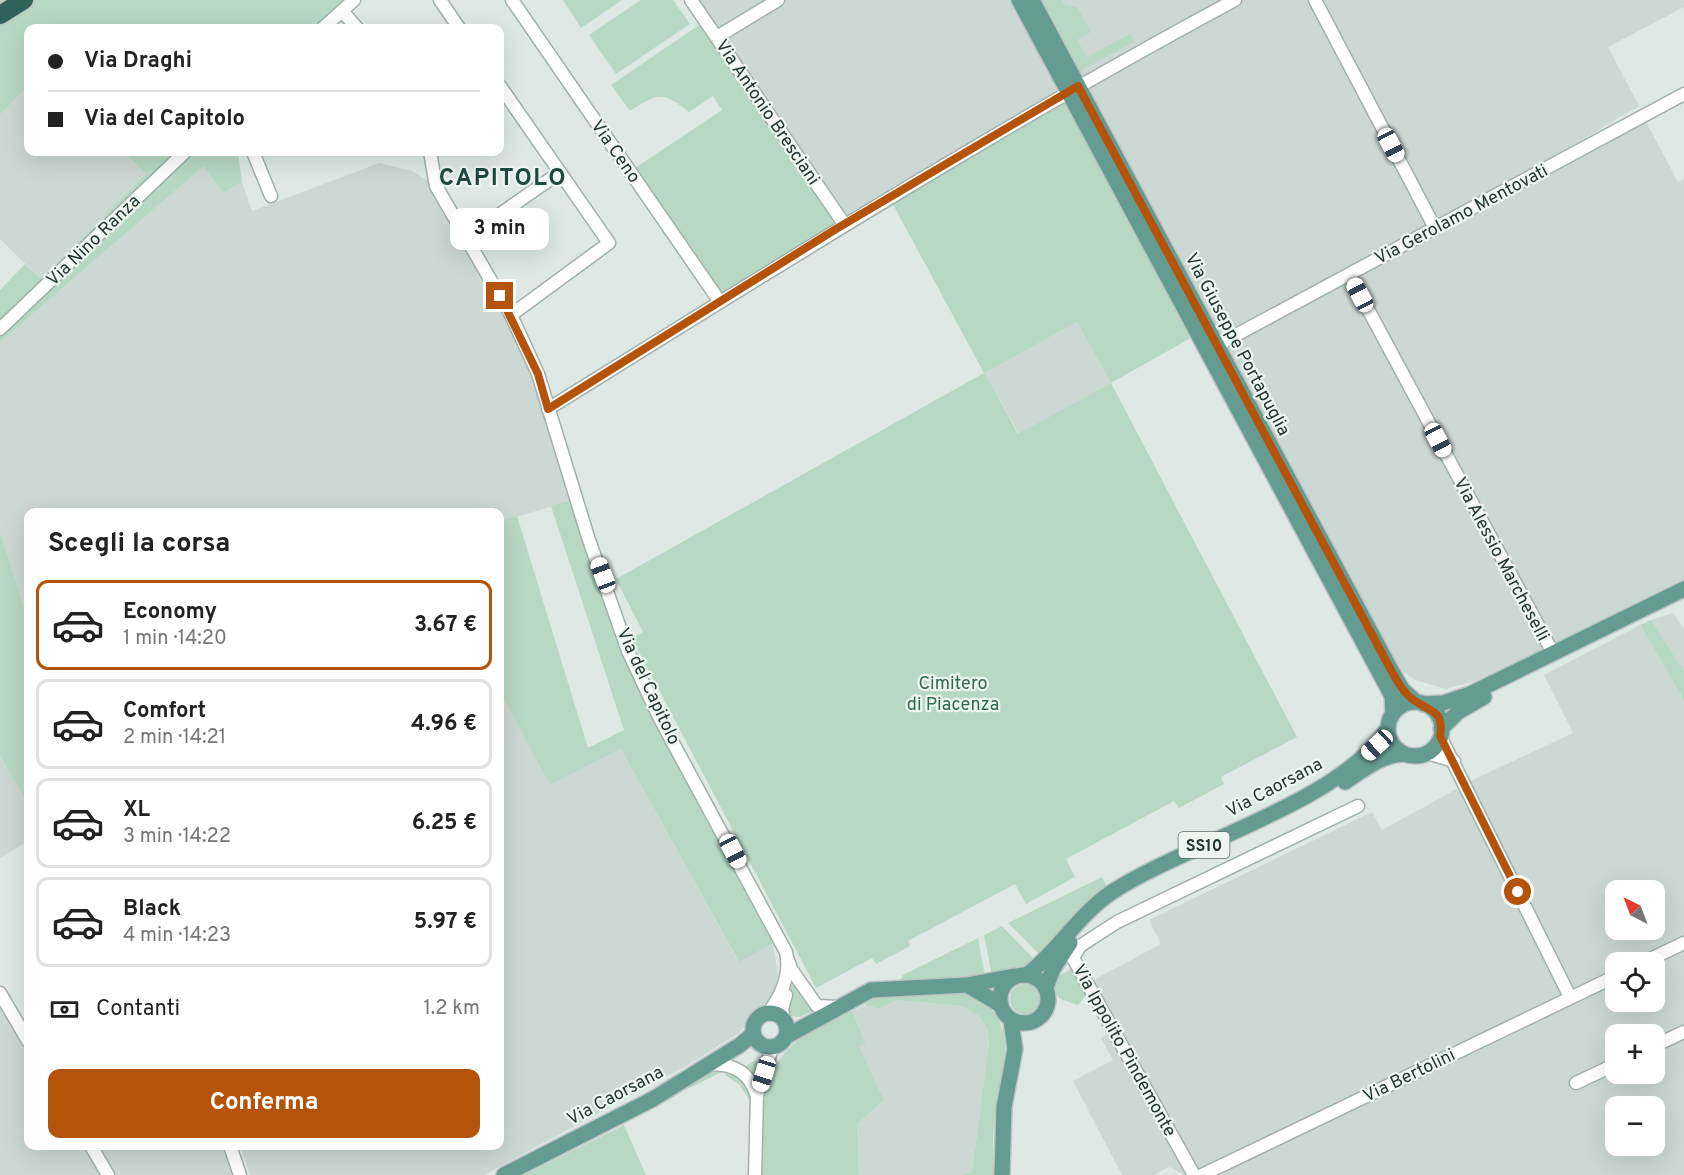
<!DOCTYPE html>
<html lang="it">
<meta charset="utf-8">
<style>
body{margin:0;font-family:Overpass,sans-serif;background:#f6f6f6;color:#222;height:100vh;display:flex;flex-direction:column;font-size:22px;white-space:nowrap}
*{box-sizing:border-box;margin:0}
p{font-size:20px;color:#767676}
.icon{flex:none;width:33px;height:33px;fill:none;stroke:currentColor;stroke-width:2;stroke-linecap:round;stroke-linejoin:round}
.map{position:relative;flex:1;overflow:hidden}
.side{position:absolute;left:24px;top:508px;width:480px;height:642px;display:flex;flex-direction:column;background:#fff;border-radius:12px;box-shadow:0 6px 24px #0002}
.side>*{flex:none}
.top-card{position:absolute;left:24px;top:24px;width:480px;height:132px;border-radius:12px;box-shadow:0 6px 24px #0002;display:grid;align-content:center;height:132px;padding:0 24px;background:#fff}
.needle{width:39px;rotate:318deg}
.buttons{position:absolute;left:1605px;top:880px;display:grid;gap:12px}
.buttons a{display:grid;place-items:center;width:60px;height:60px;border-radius:12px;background:#fff;box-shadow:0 6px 24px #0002;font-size:30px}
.end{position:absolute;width:27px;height:27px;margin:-14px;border:8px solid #b45309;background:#fff;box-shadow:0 0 0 3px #fff}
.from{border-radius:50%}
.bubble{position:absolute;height:42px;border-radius:12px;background:#fff;box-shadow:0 6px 24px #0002;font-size:20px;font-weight:700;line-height:42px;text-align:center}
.car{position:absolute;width:18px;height:36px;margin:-18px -9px;border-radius:8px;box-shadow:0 0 4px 2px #0007;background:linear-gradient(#fff 24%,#345 0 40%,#fff 0 76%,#345 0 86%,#fff 0)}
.top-card b{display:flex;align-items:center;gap:21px;height:57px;font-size:22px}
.top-card b+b{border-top:2px solid #e0e0e0}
.top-card i{width:15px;height:15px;background:#222}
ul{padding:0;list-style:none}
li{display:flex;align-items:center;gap:18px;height:90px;margin:0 12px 9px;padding:0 12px;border:3px solid #e0e0e0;border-radius:12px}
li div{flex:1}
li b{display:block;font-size:22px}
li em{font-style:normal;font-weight:700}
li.on{border-color:#b45309}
li>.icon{width:54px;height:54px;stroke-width:1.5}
h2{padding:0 24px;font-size:27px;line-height:72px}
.pay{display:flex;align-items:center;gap:15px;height:66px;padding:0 24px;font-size:22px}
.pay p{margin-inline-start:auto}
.cta{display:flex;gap:12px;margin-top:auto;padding:12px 24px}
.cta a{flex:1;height:69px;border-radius:12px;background:#b45309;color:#fff;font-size:24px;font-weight:700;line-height:69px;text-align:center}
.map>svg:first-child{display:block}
.built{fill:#ccd8d4;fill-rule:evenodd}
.green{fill:#b7d9c3;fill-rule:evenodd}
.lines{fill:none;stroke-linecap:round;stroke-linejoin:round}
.minor-casing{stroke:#a1b0ac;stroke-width:15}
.major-casing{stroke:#bcc3c2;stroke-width:18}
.highway-casing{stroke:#bcc3c2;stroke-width:21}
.minor{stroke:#fff;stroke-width:12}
.major{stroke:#649c92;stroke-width:15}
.highway{stroke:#2e625b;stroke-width:18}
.route{stroke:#b45309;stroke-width:8}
.labels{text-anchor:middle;stroke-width:4.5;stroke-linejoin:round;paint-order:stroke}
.shield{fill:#eef6f2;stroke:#5e706c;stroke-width:1.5}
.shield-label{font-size:16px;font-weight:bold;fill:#203733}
.street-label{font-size:18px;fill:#203733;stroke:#eef6f2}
.park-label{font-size:18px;fill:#2d6c49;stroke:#eef6f2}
.district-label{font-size:24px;font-weight:bold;letter-spacing:1.5px;fill:#1e4840;stroke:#eef6f2}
</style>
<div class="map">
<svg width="1684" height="1175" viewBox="0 0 1684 1175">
<rect width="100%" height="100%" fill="#dee9e5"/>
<!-- built -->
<path class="built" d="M690,0H1684V7L1608,47L1639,106L1434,227L1644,118L1678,182L1684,179V583L1500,674L1446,689L1415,680L1401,670L1357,594L1074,89L844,225Z
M28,86V152H124L146,174L41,279L0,239V115Z
M379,163L412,171L436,186L536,373L576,499L500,522V513H28V620L0,531V342L204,166L223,193L242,182L252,211Z
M1077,322L1111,383L1019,434L985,373Z
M1673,613L1684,629V671L1651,620Z
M1640,625L1684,700V1175H1185L1169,1167L1154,1175H1122L1073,1081L1113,1060L1101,1038L1113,1031L1088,983L1161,944L1149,920L1372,812L1382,830L1477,778L1573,733L1544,675ZM1616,891H1654V930H1616ZM1616,963H1654V1002H1616ZM1616,1035H1654V1074H1616ZM1616,1107H1654V1146H1616Z
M500,686L550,785L621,749L738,961L773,943L778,976L773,995L739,1033L688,1065L484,1175H250L240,1146H500Z
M0,755L28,805V841L0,858Z
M0,992L28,1040V1146H224L234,1175H0Z
M897,1000L962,1006L979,1016L987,1028L989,1043L972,1172L961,1175H859L857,1124L884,1100L859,1046L866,1042L852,1011L866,1005L879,1009Z"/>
<!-- green -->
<path class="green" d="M0,0H353L321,28H28V86L0,115Z
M563,0H622L581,28Z
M641,0H673L690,24L616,74L589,35Z
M1039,0H1062L1065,5L1077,7L1091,32L1077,40L1087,57L1130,34L1134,42L1078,72Z
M705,21L844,224L720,302L632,170L722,110L713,96L689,112C662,91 658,93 630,111L611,85Z
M1067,92L1198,334L1111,383L1297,737L1221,777L1224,784L1179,808L1174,801L1066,859L1075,877L1026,904L1015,884L908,941L910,946L876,964L872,958L816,988L632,639L643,632L616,579L984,373L889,197ZM1077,322L1111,383L1018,434L985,373Z
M124,152H238L242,182L223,193L204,166L0,342V290L25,264L41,279L146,174Z
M576,499L655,715L773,943L739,962L621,749L550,785L500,691V522L517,516L588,748L624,730L551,506Z
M0,531L28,620V805L0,755Z
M1651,620L1684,671V700L1640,625Z
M1102,877L1108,888L1078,912L1040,955L1008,923Z
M1002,926L1035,960L1015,971L992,976L984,935Z
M978,938L985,977L900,981L903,975Z
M1071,969L1086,995L1078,1005L1060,999L1051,987L1054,975L1063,974Z
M794,976L813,1011L800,1017L788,1016L786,1008Z
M1010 999a15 15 0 1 1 30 0a15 15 0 1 1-30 0Z
M967,992C980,1001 994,1008 1000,1023C1013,1054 997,1093 994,1124C992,1141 994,1158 994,1175H961L972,1172L989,1043L987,1028L979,1016L962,1006L897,1000L879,1009L866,1005L864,1001L875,997Z
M852,1011L866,1043L859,1046L884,1100L857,1124L859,1175H762C761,1129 757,1074 796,1042C812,1028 834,1021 852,1011Z
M755,1061L761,1064L755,1081L743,1067Z
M720,1068L728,1069L663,1101Z
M733,1071L751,1089L752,1104L739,1084L725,1075Z
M624,1125L646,1175H524Z"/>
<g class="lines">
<defs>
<path id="minor" d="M440,0L459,28
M512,0L720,302
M691,0L844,224
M1315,0L1435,228
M342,11L357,28
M323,28L354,0
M717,37L778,0
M500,86L609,243L511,315
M253,152L271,196
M430,152L436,186L511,315L538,374L588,537L628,651L659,717L786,952C791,974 781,996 768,1013
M466,238L559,173
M1349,274L1553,653
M0,329L185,152
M1210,349L1684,94
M548,409C775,268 1000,126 1235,0
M1440,736L1570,997
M1427,753L1454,761
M788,960L791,969L817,1006L838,1007
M1642,963L1684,943
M0,993L28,1041
M784,1020L782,1009L786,995
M1654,1046L1684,1032
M710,1064C735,1064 749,1072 757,1096
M1576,1083L1616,1064
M91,1146L108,1175
M230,1146L240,1175
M755,1175L757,1096L772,1048
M1194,1175L1073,958L1080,946L1117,922L1358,806
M1202,1175L1616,976"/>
<path id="major" d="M1019,0L1392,696L1393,713
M1032,0L1391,670L1402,689L1416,702
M1388 729a27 27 0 1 1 54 0a27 27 0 1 1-54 0Z
M1423,704L1443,703L1470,694L1684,589
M1441,729L1458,712L1484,697
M1345,782C1363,770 1383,754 1405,754
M1000 999a24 24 0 1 1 48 0a24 24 0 1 1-48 0Z
M1027,975C1059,950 1078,915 1112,892C1187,843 1342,802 1388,728
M967,985L1014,976
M1046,987L1053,969L1070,943
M753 1030a17 17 0 1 1 34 0a17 17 0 1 1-34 0Z
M787,1036L871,990L967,985L1001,1005
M504,1175L653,1099L740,1045L753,1034
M1002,1175L1004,1107L1015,1049L1011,1020"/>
<path id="highway" d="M0,15L24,0"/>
</defs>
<!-- minor casing -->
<use href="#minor" class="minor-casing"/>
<!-- major casing -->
<use href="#major" class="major-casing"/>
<!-- highway casing -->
<use href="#highway" class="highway-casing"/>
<!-- minor -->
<use href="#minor" class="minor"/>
<!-- major -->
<use href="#major" class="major"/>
<!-- highway -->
<use href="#highway" class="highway"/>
</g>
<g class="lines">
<!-- route -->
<path class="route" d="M500,296L538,374L548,409L836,229L1078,86L1391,670C1397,681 1404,694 1415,701C1431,712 1444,710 1440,736L1518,892"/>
</g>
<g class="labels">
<!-- shield labels -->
<rect class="shield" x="1178.5" y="832" width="51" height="26" rx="4.5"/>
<g class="shield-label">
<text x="1204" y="851">SS10</text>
</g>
<!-- street labels -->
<g class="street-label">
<text transform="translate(768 112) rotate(56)" y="6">Via Antonio Bresciani</text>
<text transform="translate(616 151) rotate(55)" y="6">Via Ceno</text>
<text transform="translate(1461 214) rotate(-28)" y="6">Via Gerolamo Mentovati</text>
<text transform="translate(93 240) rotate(-44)" y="6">Via Nino Ranza</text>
<text transform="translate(1238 344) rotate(62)" y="6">Via Giuseppe Portapuglia</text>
<text transform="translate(1502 559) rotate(62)" y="6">Via Alessio Marcheselli</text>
<text transform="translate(649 686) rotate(65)" y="6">Via del Capitolo</text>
<text transform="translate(1274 787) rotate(-28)" y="6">Via Caorsana</text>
<text transform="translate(1125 1050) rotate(61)" y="6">Via Ippolito Pindemonte</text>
<text transform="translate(1409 1075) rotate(-26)" y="6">Via Bertolini</text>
<text transform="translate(615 1095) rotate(-28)" y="6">Via Caorsana</text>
</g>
<!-- park labels -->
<g class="park-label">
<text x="953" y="689">Cimitero<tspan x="953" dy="21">di Piacenza</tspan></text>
</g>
<!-- district labels -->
<g class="district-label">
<text x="503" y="185">CAPITOLO</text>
</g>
</g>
</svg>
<div class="buttons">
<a><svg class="needle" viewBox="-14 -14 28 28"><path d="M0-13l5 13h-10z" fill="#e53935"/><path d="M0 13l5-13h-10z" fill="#767676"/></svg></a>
<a><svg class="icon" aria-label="locate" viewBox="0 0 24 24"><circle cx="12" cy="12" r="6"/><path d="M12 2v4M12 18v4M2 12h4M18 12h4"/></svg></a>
<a>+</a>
<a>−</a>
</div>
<i class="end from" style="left:1518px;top:892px"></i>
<i class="end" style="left:500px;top:296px"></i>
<div class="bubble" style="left:450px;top:208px;width:99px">3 min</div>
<i class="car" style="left:1391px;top:145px;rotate:152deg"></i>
<i class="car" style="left:1360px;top:295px;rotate:332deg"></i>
<i class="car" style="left:1438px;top:440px;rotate:152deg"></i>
<i class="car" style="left:603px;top:575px;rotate:339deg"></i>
<i class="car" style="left:1377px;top:745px;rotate:227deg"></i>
<i class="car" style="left:733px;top:851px;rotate:152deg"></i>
<i class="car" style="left:764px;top:1074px;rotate:197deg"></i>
<div class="top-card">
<b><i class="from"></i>Via Draghi</b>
<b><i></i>Via del Capitolo</b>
</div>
<section class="side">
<h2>Scegli la corsa</h2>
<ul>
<li class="on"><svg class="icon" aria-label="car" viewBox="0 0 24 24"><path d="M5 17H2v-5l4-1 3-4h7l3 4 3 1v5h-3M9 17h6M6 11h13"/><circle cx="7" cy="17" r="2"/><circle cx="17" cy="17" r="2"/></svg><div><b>Economy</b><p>1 min · 14:20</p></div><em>3.67 €</em></li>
<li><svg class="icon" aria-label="car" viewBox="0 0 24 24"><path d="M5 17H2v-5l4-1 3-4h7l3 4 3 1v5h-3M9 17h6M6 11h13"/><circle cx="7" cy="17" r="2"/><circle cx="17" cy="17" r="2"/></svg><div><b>Comfort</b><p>2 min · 14:21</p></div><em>4.96 €</em></li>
<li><svg class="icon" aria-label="car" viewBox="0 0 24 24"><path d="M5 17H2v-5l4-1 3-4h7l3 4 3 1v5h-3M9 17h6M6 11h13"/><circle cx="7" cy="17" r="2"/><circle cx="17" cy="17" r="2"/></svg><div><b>XL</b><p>3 min · 14:22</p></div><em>6.25 €</em></li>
<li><svg class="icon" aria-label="car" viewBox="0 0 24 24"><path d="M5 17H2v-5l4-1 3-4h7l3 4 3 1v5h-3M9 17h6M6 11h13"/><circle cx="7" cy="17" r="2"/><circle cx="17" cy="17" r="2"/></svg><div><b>Black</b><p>4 min · 14:23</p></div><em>5.97 €</em></li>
</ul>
<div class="pay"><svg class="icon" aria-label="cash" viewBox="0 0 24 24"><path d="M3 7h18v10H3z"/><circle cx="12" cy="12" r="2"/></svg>Contanti<p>1.2 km</p></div>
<div class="cta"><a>Conferma</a></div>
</section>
</div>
